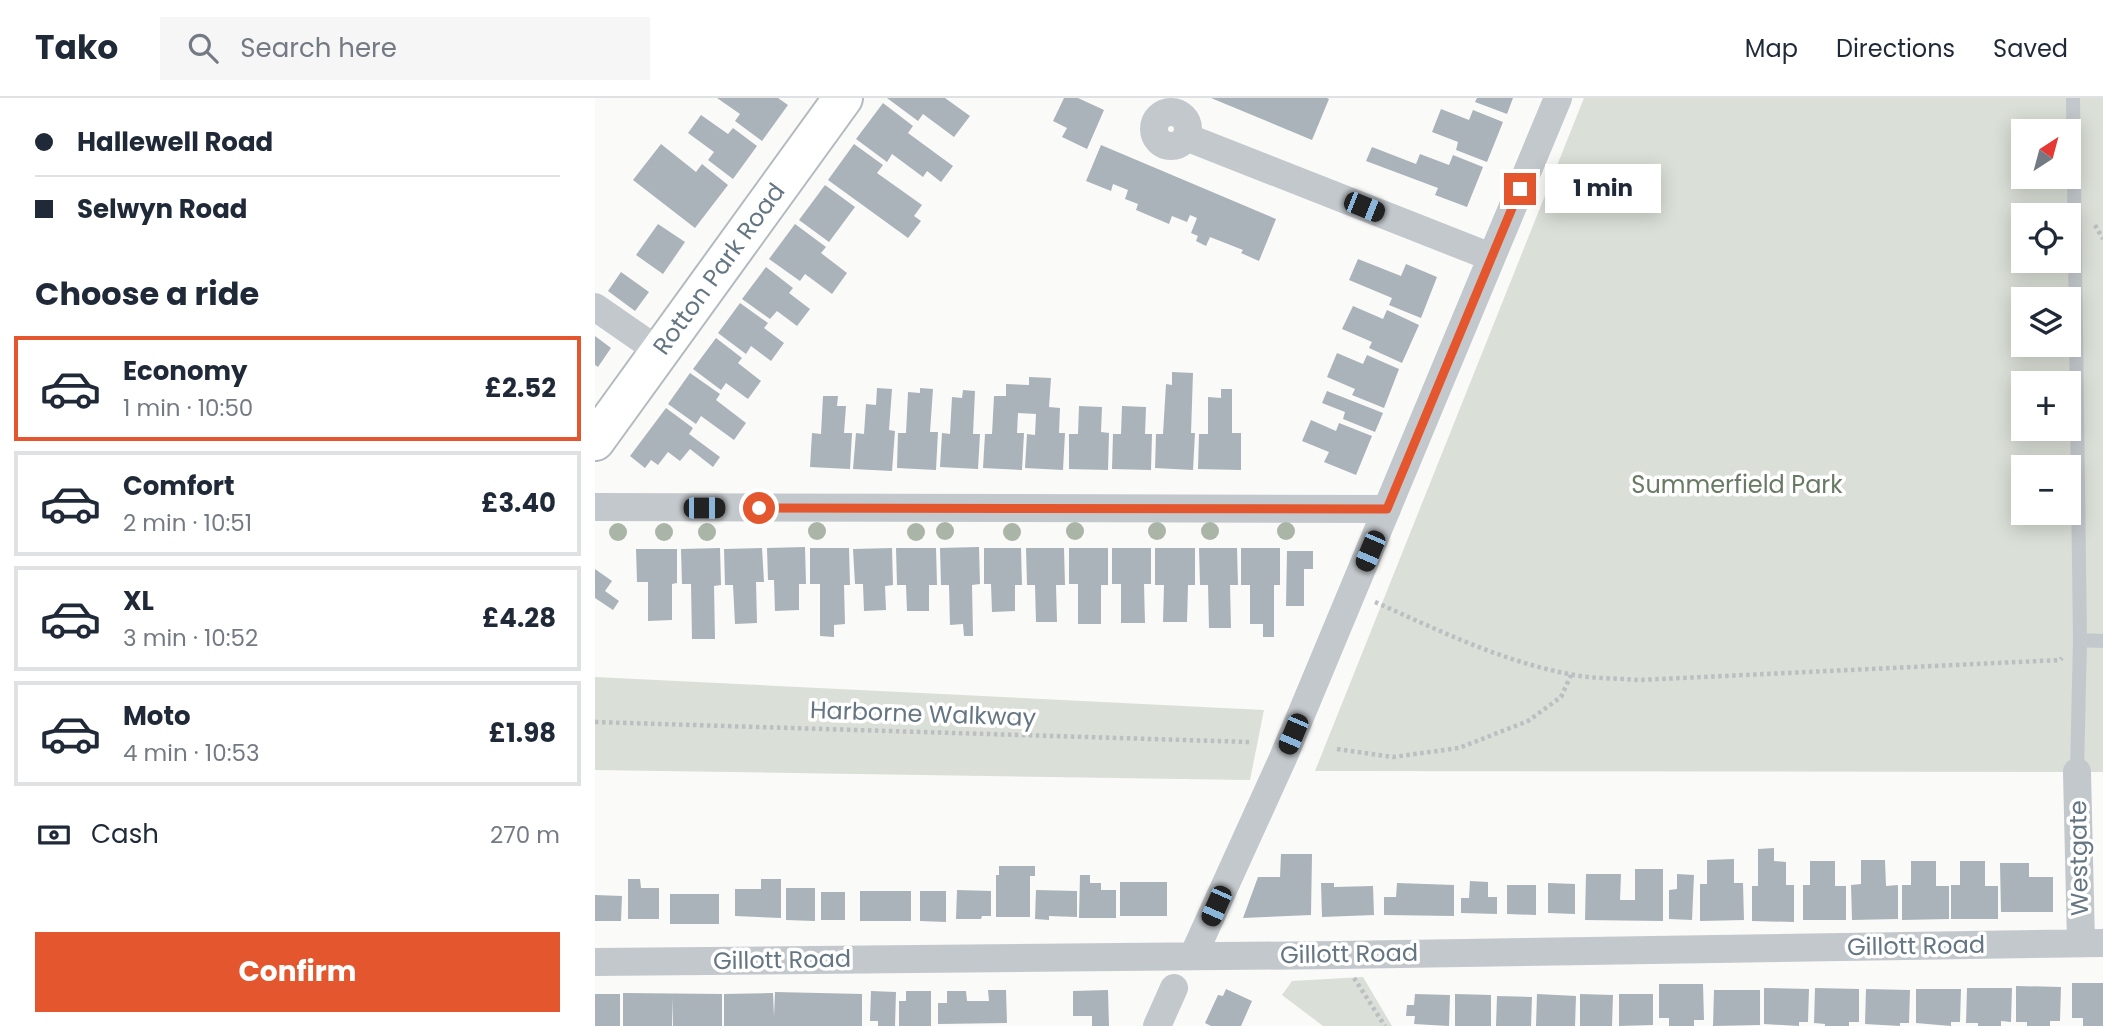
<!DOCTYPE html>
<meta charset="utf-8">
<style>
body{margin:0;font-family:Poppins,sans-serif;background:#f6f6f7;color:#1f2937;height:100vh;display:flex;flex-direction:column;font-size:26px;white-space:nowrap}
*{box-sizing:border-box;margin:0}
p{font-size:23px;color:#747a83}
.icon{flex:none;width:38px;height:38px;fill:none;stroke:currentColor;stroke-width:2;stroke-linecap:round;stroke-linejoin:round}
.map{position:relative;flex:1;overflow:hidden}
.sheet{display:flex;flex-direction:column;background:#fff;width:595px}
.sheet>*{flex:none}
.guide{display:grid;align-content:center;height:154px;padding:0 35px;background:#fff}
.needle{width:46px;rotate:36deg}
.fabs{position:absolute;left:1416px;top:21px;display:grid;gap:14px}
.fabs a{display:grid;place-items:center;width:70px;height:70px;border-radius:0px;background:#fff;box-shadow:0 4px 18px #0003;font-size:35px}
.end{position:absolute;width:32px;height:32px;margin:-16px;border:9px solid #e4572e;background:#fff;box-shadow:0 0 0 4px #fff}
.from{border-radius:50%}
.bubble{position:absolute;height:49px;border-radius:0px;background:#fff;box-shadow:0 4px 18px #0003;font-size:23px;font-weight:700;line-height:49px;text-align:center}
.car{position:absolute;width:21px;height:42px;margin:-21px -10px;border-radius:9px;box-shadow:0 0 5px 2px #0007;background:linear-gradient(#222 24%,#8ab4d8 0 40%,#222 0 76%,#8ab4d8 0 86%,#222 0)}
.guide b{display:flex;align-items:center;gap:24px;height:66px;font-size:26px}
.guide b+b{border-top:2px solid #e0e1e3}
.guide i{width:18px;height:18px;background:#1f2937}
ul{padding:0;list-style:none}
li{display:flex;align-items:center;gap:21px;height:105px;margin:0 14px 10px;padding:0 21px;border:4px solid #e0e1e3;border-radius:0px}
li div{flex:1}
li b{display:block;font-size:26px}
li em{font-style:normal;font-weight:700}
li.selected{border-color:#e4572e}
li>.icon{width:63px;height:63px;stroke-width:1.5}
h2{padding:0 35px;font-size:32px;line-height:84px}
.pay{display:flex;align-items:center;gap:18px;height:77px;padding:0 35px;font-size:26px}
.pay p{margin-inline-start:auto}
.cta{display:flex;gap:14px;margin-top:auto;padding:14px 35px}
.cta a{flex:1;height:80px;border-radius:0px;background:#e4572e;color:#fff;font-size:28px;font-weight:700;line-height:80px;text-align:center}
header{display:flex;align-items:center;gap:42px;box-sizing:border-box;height:98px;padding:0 35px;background:#fff;border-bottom:2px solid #e0e1e3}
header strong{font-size:33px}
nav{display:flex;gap:38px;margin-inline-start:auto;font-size:24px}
.search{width:490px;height:63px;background:#f6f6f7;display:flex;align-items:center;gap:18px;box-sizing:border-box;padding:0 24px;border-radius:0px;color:#747a83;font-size:26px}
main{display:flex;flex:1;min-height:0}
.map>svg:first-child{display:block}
.green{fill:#dadfd7;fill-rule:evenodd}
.building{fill:#aab3b9}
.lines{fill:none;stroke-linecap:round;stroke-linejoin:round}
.secondary-casing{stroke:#b3babf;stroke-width:42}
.path{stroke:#bbbfc2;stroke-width:4.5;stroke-dasharray:3.5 3.5;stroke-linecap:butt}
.lane{stroke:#c3c8cc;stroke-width:14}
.street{stroke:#c3c8cc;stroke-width:28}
.secondary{stroke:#fff;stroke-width:38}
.tree{fill:#aab4a7}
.route{stroke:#e4572e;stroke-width:9}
.labels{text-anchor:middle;stroke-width:7;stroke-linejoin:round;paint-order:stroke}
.street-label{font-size:24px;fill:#657683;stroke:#fff}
.park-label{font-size:24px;fill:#687a64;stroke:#fff}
</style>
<header>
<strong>Tako</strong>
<div class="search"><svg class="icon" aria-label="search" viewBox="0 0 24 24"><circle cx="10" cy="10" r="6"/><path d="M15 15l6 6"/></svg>Search here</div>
<nav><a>Map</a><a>Directions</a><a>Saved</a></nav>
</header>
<main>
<section class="sheet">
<div class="guide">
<b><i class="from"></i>Hallewell Road</b>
<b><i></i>Selwyn Road</b>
</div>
<h2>Choose a ride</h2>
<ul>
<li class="selected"><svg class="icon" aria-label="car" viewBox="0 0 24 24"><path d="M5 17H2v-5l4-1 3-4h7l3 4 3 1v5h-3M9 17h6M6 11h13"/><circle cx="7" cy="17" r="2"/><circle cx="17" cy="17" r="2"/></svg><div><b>Economy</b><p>1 min · 10:50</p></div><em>£2.52</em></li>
<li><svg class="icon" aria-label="car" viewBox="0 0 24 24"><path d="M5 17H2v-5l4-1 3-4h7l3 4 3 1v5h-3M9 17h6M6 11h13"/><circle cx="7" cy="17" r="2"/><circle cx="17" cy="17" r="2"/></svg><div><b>Comfort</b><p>2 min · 10:51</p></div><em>£3.40</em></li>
<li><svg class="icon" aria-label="car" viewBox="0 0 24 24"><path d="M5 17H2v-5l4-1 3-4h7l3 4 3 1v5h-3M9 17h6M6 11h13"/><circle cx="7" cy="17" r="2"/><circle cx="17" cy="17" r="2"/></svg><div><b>XL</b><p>3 min · 10:52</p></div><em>£4.28</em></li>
<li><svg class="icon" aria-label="car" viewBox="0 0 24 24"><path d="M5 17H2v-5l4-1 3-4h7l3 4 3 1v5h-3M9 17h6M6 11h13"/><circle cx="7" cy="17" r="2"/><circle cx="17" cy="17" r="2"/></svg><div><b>Moto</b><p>4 min · 10:53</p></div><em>£1.98</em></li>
</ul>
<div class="pay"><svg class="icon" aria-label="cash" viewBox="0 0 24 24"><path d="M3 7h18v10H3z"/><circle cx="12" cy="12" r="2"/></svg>Cash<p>270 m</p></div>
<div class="cta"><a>Confirm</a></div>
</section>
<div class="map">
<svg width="1508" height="928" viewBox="0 0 1508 928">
<rect width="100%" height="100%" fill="#fafaf8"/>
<!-- green -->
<path class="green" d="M989,0H1508V674L720,673ZM1428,33H1474V79H1428ZM1428,117H1474V163H1428ZM1428,201H1474V247H1428ZM1428,285H1474V331H1428ZM1428,369H1474V415H1428Z
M0,579L669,612L655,682L0,672Z
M768,879L797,928H728L687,897L697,883Z"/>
<!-- building -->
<path class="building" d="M122,0H183L193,7L167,43L140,23L145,16Z
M292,0H350L375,18L359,39L328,16L323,23Z
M469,0H483L509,12L492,51L467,39L472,30L458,23Z
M616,0H732L734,1L717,42Z
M882,0H918L912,16L880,4Z
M288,5L318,28L313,35L358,68L346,84L332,73L328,79L297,56L292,64L261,41Z
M846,11L874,22L878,12L908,24L892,64L861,52L863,44L837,34Z
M106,17L133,36L138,30L162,48L138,81L113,62L119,54L93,35Z
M66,46L101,74L107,66L133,87L100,130L38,82Z
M259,46L288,67L282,75L327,107L319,118L326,123L313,140L233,82Z
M506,47L681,121L664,163L646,155L648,152L615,139L611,148L601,143L603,138L596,135L602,120L595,117L592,124L577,118L574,126L541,112L543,106L530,101L533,92L518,86L516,93L491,83Z
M777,49L821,66L825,56L854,67L858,57L888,69L872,109L840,97L843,90L771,63Z
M230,87L260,109L234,144L204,122Z
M63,126L90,144L68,176L41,157Z
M200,126L231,149L226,155L252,175L237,196L210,176L205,183L174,161Z
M763,161L806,178L811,166L842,179L826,220L794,207L797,200L754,182Z
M171,169L198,190L194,195L215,211L202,228L182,213L175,221L147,201Z
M26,174L54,194L40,213L13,193Z
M145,205L173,225L169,230L189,245L176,263L156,248L151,256L123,235Z
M758,208L788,221L792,212L824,227L807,265L774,250L777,244L747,231Z
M0,238L16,250L3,269L0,267Z
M121,240L147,260L143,265L166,283L153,301L131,285L126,292L98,271Z
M742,255L768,266L772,257L804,271L789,310L757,297L760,291L732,279Z
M577,274L598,275L596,335H600L598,372L560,370L561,336H568L571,286L577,287Z
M95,275L125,296L121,302L151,325L139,342L106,318L101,326L73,306Z
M434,279L456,280L454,309L465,310L464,335H470L468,372L430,370L432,336L440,337L441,316L423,315L422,335H429L427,372L388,370L390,336H397L399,298H411V286L434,287Z
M282,290L297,291L294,332L300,333L297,373L258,371L261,335L269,336L271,306L281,307Z
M325,290L338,291L335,334H343L341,372L302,370L303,335H311L313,294L325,295Z
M626,291H637V335H646V372L603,371L604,336H613V299L626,300Z
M368,292L380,293L378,336H385L383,371L345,369L347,335L355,336L357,299L367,300Z
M732,293L788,315L780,334L748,321L750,314L727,305Z
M228,298H243L242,308H251L249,335H257L255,371L215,369L217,335L226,336Z
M484,308L507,309L506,334L514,335L513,372L474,371V336H483Z
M527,308L551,309L550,336H557L556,372L517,371L518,336H526Z
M71,310L98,330L94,336L125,359L118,369L95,351L85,363L73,354L63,367L56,362L50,370L35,358Z
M716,322L741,333L744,325L777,338L761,377L729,364L734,354L707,343Z
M210,449L211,486H204V512L180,513L179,482H173L172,450Z
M384,449L385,486L377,487L378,538H369L368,526L355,527L354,487H346L345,450Z
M125,450L126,487L119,488L120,541H97L96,486H87L86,451Z
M167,450L169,484H161L162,525L140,526L138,487H130L129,451Z
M215,450H254L255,487H249L250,526L239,527V539L225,538V486H215Z
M297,450L298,487L290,488L291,512L269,513L268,486H260L258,451Z
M301,450H341L342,487H334V513H312L311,487H302Z
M389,450H426L427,487H420V513L397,514L396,486H389Z
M431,450H469L470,487H461L462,524H441L440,487H432Z
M474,450H513V487H506V526H483V486H474Z
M517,450H556V486H549L550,525H526V486H517Z
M560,450H600V487H593L592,524H568L569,487H560Z
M604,450H642L643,487H635L636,530H614L613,487H605Z
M646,450H685V487H679V539H668V526H655V487H646Z
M41,451H82V485L77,486V522L53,523V484H42Z
M692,453H718V471H709V508H691Z
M0,471L17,483L10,493L24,503L18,512L0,500Z
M1179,750V763L1191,764V787H1199V824L1157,823V788H1163V751Z
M686,756H717L716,817L648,820L663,779H685Z
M1139,761V785H1148L1149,822L1105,823V786H1112V762Z
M1266,762H1290L1291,788L1303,787V821L1257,822L1256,787L1266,786Z
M1215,763H1240V788H1251V822H1208V787H1215Z
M1316,763H1341V788H1354V821L1307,822V787H1316Z
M1365,763H1390V788H1403V821H1356V787H1365Z
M1405,765H1434V779H1458V814H1406Z
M404,768H440V778H435V819H401V777H404Z
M1040,771H1068V823L990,822L991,776H1026L1025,802H1040Z
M1082,776L1099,777L1097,822L1074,821V792L1082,791Z
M485,777H495V785H506V792H521V820H484Z
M33,781H45L46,790H64V821H33Z
M166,781H186V820L140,818V791H166Z
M875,783L893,784V799H902V816L866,815V800H874Z
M525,784H572V818H525Z
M726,785H739V789L778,788L779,817L727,819Z
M802,785L859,787V818L789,817V799H801Z
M953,785L980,786V816L953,815Z
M912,787H941V817L912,816Z
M191,790H220V823L191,822Z
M362,792L396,793V818H387L386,821H361Z
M441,792L482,793V819L454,818V822L440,821Z
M265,793H316V823H265Z
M325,793H351V824L325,823Z
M226,794H250V822H226Z
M75,796H124V826H75Z
M0,797L27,798L26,823H0Z
M1477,885H1508V928H1488V920H1477Z
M1064,886H1108L1109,922H1099V928H1074V920H1064Z
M1421,888L1466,889L1465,923H1455V928H1432V924H1421Z
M1169,890L1214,891L1213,924H1204V928L1169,926Z
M1220,890L1264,891V924H1254V928H1230V926L1219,925Z
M1372,890H1417L1416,924L1406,923V928H1383V925H1371Z
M631,891L657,903L646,928H616L610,925L623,897L628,898Z
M1271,891L1315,892L1314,925H1305V928L1270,926Z
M1321,891H1366L1365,924H1356V928L1321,925Z
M393,892H411L412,925L343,926V905H352V893H371L372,903H394Z
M513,892L514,928H497V918H478V893Z
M1119,892H1165V927L1118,928Z
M276,893L301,894L300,928H283V923H275Z
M311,893H336V928H304V903H311Z
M180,894L267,896V928H129V896L178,895L179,919Z
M28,895L127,896V928H78V899L77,928H28Z
M0,896H25V928H0Z
M820,896L855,897L854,928L819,926L820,918H811L812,907H819Z
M860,896L896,897V928H860Z
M942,896L981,898L980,928H941Z
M985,896L1018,897L1017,928H985Z
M1024,896H1058V927L1024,928Z
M902,898L937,899L936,928H901Z"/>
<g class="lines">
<defs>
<path id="secondary" d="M0,343L248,0"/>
</defs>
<!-- secondary casing -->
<use href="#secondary" class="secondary-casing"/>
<!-- path -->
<path class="path" d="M1500,127L1508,141
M780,504C843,532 906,563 974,576C996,581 1021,580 1044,582L1465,562L1467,560
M0,624L654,644
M742,651L798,659L864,650L933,623L966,599L976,577
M759,880L790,928"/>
<!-- lane -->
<path class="lane" d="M1478,0L1485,542L1482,674
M1485,542L1508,543"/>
<!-- street -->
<path class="street" d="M559 31a17 17 0 1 1 34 0a17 17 0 1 1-34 0Z
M591,39L896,159
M0,209L65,254
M0,409L792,411
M1482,674L1486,845
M598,858L688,660L963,0
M0,864L742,857L1508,845
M562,928L579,890"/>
<!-- secondary -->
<use href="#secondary" class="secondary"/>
</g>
<!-- trees -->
<g class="tree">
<circle cx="222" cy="433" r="9"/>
<circle cx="350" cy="433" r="9"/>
<circle cx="480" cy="433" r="9"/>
<circle cx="562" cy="433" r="9"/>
<circle cx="615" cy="433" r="9"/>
<circle cx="691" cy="433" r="9"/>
<circle cx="23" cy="434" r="9"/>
<circle cx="69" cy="434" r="9"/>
<circle cx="112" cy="434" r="9"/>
<circle cx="321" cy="434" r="9"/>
<circle cx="417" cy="434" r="9"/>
</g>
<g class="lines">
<!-- route -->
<path class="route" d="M164,410L792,411L925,91"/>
</g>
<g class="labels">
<!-- street labels -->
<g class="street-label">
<text transform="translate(124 171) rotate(-54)" y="8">Rotton Park Road</text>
<text transform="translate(328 616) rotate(2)" y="8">Harborne Walkway</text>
<text transform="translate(1484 760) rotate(-91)" y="8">Westgate</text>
<text transform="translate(1321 848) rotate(-1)" y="8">Gillott Road</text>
<text transform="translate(754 856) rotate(-1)" y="8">Gillott Road</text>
<text transform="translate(187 862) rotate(-1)" y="8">Gillott Road</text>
</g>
<!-- park labels -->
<g class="park-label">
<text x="1142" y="395">Summerfield Park</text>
</g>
</g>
</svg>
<div class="fabs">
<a><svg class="needle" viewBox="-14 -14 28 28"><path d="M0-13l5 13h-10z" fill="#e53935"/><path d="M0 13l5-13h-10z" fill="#747a83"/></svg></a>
<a><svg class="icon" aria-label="locate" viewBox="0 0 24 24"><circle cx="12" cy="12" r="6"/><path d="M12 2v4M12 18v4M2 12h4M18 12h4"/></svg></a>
<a><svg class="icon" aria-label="layers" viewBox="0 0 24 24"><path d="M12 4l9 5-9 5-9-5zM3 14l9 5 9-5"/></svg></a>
<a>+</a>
<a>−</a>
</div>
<i class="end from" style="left:164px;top:410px"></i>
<i class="end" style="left:925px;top:91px"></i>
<div class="bubble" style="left:950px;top:66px;width:116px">1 min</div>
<i class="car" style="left:769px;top:109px;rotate:112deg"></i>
<i class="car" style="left:109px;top:410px;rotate:90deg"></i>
<i class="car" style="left:775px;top:453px;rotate:203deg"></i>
<i class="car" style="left:698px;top:636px;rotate:203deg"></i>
<i class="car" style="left:621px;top:808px;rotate:204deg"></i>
</div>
</main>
